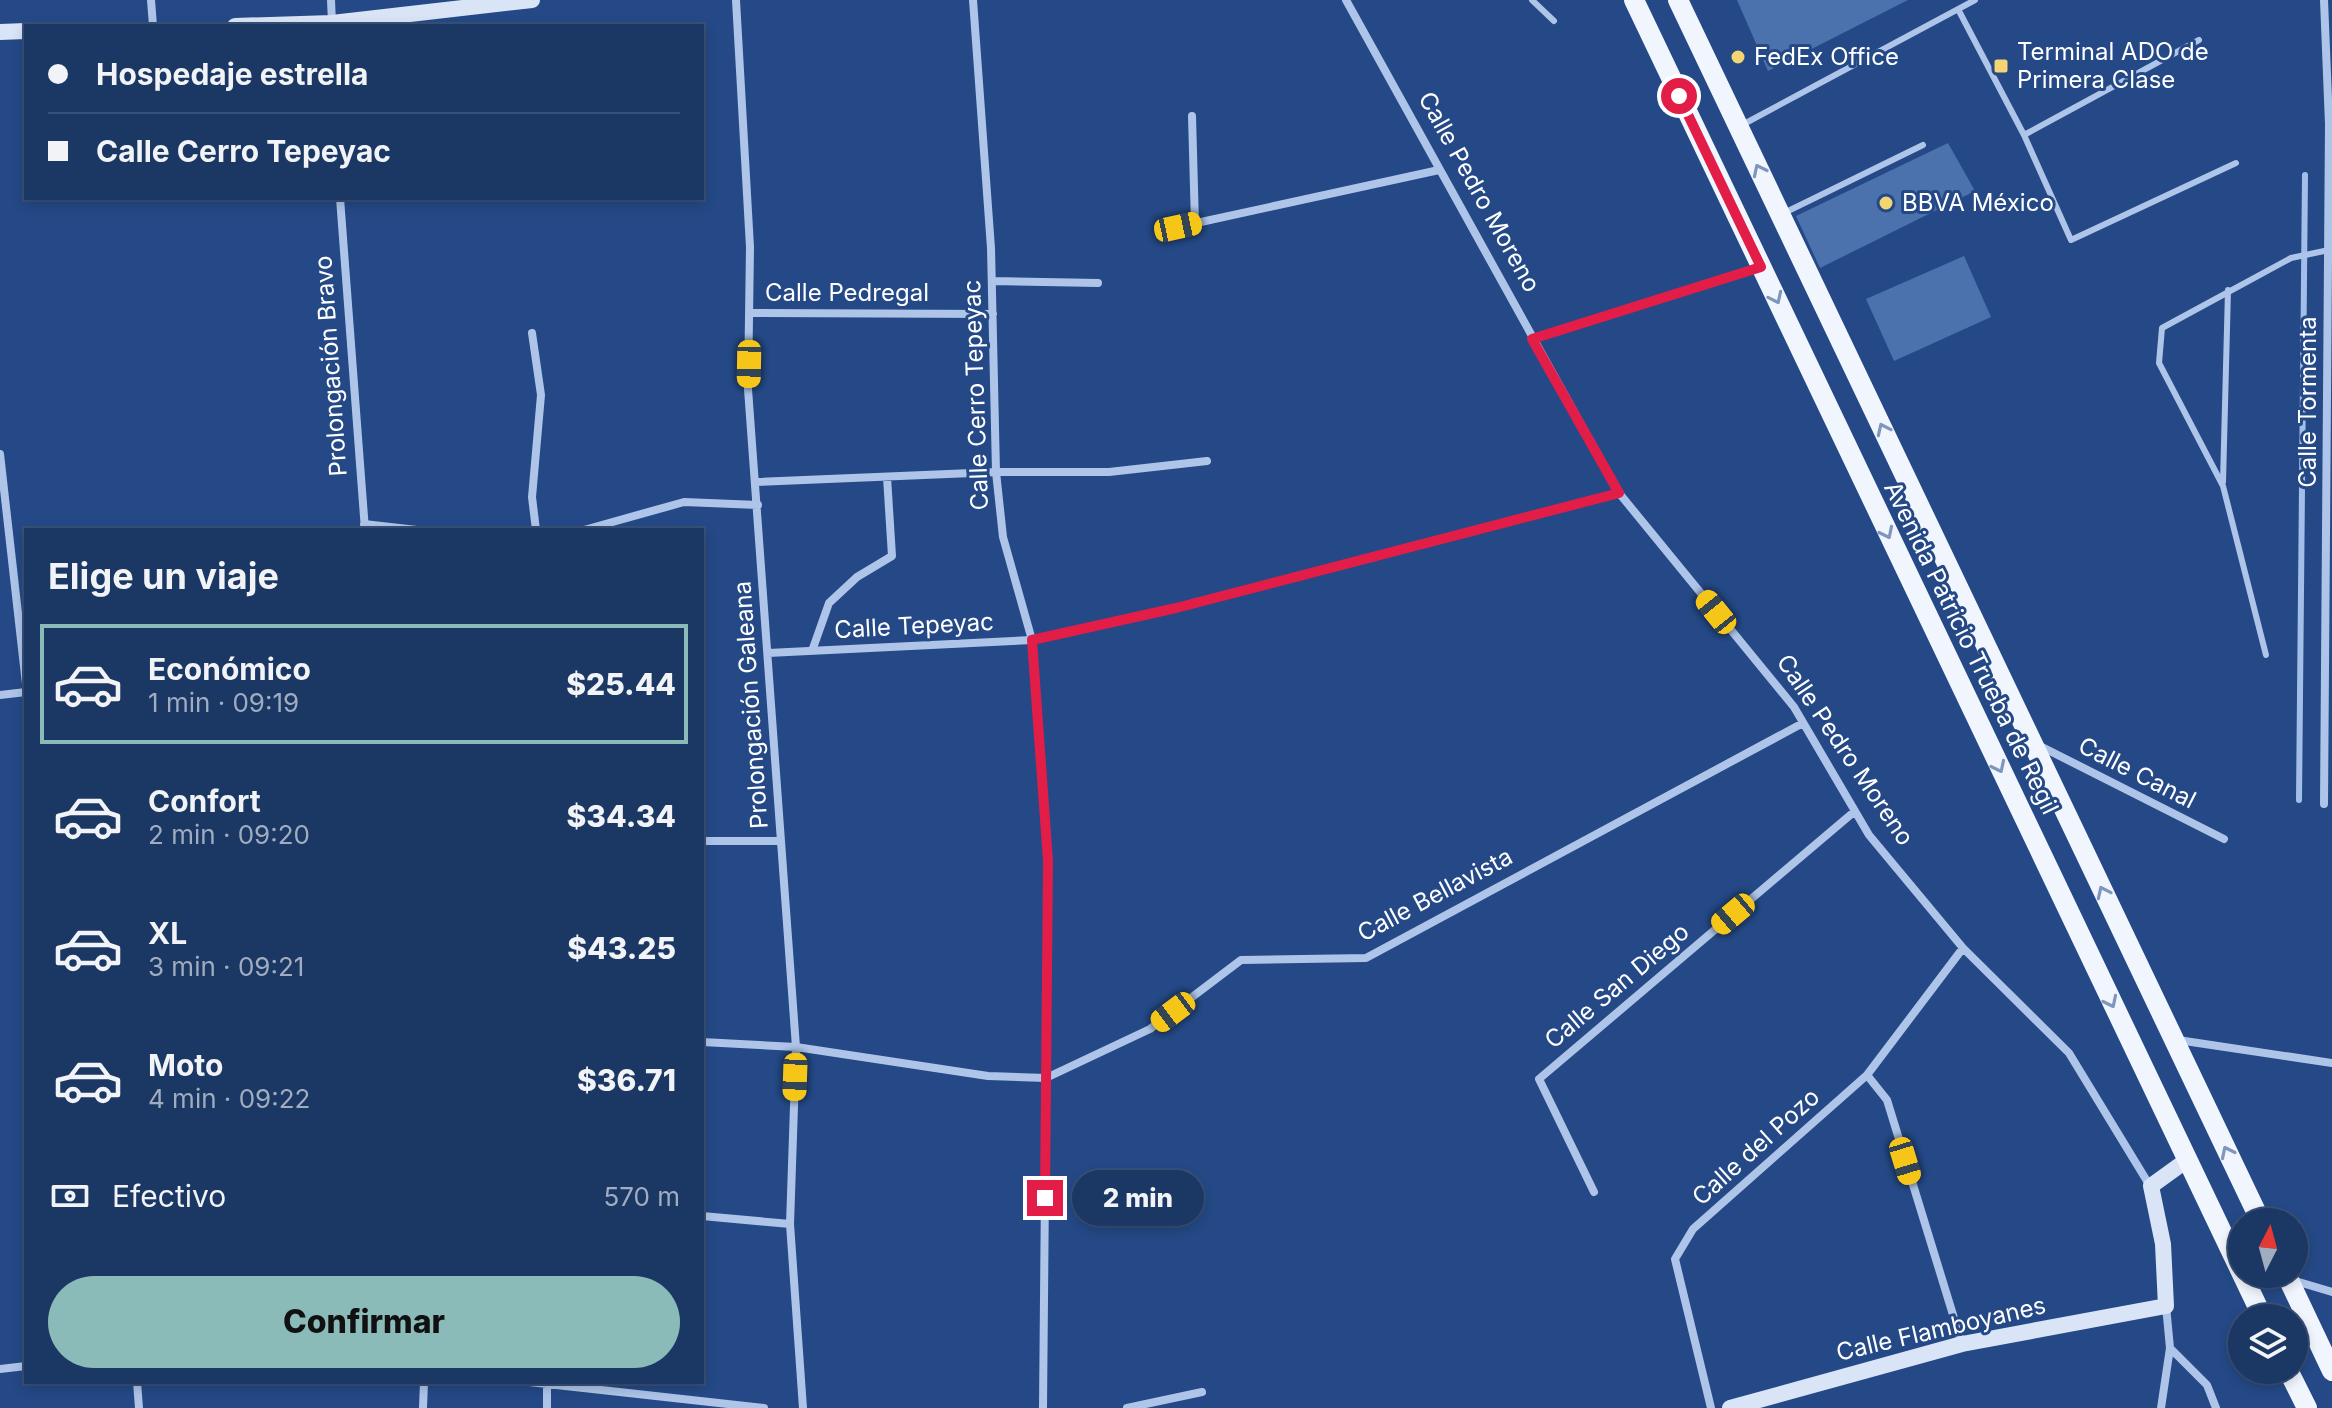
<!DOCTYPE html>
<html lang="es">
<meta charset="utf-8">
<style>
body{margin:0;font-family:Inter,sans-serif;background:#243f6a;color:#f1f3f6;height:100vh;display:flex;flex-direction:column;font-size:30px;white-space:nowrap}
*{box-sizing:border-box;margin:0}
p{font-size:26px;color:#a0acbf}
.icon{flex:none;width:44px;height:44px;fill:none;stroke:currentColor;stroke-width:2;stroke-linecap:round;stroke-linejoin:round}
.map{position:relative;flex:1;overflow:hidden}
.panel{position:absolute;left:24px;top:528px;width:680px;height:856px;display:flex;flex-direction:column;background:#1b3764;border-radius:0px;box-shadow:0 4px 12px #0003,0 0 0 2px #395178}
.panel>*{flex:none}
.guide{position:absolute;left:24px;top:24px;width:680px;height:176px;border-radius:0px;box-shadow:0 4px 12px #0003,0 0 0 2px #395178;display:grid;align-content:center;height:176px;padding:0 24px;background:#1b3764}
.needle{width:52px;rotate:6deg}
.buttons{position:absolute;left:2228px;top:1208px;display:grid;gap:16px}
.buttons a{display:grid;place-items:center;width:80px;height:80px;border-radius:50%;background:#1b3764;box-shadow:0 4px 12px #0003,0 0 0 2px #395178;font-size:40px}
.end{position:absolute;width:36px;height:36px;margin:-18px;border:10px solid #e11d48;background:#fff;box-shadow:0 0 0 4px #fff}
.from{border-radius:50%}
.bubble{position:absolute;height:56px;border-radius:28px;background:#1b3764;box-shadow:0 4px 12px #0003,0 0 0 2px #395178;font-size:26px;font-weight:800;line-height:56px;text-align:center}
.car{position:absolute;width:24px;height:48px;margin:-24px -12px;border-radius:10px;box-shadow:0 0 6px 2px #0007;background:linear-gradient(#f5c518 24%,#345 0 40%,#f5c518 0 76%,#345 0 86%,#f5c518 0)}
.guide b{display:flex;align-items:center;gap:28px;height:76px;font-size:30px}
.guide b+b{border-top:2px solid #395178}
.guide i{width:20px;height:20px;background:#f1f3f6}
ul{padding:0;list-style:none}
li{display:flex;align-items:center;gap:24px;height:120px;margin:0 16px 12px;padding:0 8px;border:4px solid transparent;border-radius:0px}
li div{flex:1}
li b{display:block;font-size:30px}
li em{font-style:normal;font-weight:800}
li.current{border-color:#8bbbb9}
li>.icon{width:72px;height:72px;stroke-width:1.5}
h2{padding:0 24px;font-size:36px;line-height:96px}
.pay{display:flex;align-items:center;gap:20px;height:88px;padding:0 24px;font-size:30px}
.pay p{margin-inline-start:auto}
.action{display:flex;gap:16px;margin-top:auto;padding:16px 24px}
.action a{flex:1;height:92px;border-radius:48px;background:#8bbbb9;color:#111;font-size:32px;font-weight:800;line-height:92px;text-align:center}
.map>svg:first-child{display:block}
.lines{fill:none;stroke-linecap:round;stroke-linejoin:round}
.stream{stroke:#a3bfe9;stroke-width:6}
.building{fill:#4c72ae}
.lane{stroke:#aec5e9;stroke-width:6}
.street{stroke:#aec5e9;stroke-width:8}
.secondary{stroke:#d9e4f7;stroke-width:16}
.primary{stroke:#f1f5fe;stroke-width:20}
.oneway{stroke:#8096bc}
.route{stroke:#e11d48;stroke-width:10}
.poi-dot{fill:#f3d672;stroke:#244986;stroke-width:3}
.labels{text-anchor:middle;stroke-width:6;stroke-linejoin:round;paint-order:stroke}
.poi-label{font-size:24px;fill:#fff;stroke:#244986;text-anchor:start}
.street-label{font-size:24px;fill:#fff;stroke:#244986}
</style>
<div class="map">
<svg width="2332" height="1408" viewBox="0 0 2332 1408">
<rect width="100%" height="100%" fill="#244986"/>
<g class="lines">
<!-- stream -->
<path class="stream" d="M2299,800L2305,175"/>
</g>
<!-- building -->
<path class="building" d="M1737,0H1908L1768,71Z
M1948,143L1975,191L1820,268L1796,216Z
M1964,256L1991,317L1894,361L1866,299Z"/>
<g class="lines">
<!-- lane -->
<path class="lane" d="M1532,0L1554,21
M1959,11L2024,135L2071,240L2236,163
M1742,125L1975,0
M2024,135L2199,40
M1784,213L1923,145
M2223,482L2228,290
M2266,655L2223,486L2159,363L2162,328L2291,258L2329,250"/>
<!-- street -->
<path class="street" d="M151,0L153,26
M331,0L332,23
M736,0L750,247L748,389L796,1047L790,1224L803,1408
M973,0L991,248L996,472L1003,537L1032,640L1048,861L1043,1408
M1346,0L1619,493L1794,707L1869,835L1963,948L2069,1053L2150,1186
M2324,0L2329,124L2324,804
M1192,116L1195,224
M340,198L365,530
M1178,227L1439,170
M992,281L1098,283
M749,313L993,314
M532,333L541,395L532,497L536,530
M1532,339L1760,267
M0,454L26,684
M756,482L996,472H1109L1207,461
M364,524L417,530
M584,530L684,502L758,505
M812,651L829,603L857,577L892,556L887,477
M768,653L1032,640L1176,608L1619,493
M0,695L26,692
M2040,746L2224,839
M702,841H780
M2178,1040L2332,1063
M702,1042L796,1047L988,1076L1046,1078L1150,1029L1241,960L1366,958L1803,723
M1867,1075L1887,1100L1962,1344
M1594,1192L1539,1079L1855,811
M702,1216L790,1224
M2292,1280L2332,1292
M2170,1348L2207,1385L2216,1408
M0,1369L26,1366
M137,1382L139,1408
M529,1382L764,1408
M423,1408L424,1382
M547,1408V1382
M1127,1408L1202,1392
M1711,1408L1675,1259L1693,1229L1867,1075L1963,948
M2161,1408L2170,1348L2166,1306"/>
<!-- secondary -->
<path class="secondary" d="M235,26L332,23L532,0
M0,32L26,31
M1730,1408L1962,1344L2166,1306L2163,1244L2151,1186L2187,1160"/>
<!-- primary -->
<path class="primary" d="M1634,0L2263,1318
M1678,0L2261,1222
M2286,1274L2332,1371
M2288,1370L2307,1408"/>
</g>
<!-- one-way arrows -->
<defs><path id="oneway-chevron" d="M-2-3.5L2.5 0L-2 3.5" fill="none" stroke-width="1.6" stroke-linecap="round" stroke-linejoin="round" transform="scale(2)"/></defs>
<g class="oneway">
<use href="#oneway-chevron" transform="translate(1759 170) rotate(-116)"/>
<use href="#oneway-chevron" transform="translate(1776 298) rotate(65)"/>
<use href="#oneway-chevron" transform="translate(1883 429) rotate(-115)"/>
<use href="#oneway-chevron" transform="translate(1887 533) rotate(64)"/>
<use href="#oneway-chevron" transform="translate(1999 767) rotate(64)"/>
<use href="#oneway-chevron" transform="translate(2103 892) rotate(-115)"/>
<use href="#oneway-chevron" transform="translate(2111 1002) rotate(64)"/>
<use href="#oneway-chevron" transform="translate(2227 1152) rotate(-116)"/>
</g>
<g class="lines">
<!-- route -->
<path class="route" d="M1045,1198L1048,861L1032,640L1176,608L1619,493L1532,339L1761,267L1679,96"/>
</g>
<!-- markers -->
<g class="poi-dot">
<circle cx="1738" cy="57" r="8"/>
<rect x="1993" y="58" width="16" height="16" rx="4"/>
<circle cx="1886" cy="203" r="8"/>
</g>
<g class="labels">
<!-- poi labels -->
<g class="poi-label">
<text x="2017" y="60">Terminal ADO de<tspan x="2017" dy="28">Primera Clase</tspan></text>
<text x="1754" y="65">FedEx Office</text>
<text x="1902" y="211">BBVA México</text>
</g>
<!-- street labels -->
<g class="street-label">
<text transform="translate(1479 192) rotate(61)" y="8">Calle Pedro Moreno</text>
<text x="847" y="301">Calle Pedregal</text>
<text transform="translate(331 366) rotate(-94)" y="8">Prolongación Bravo</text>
<text transform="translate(976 395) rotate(-92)" y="8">Calle Cerro Tepeyac</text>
<text transform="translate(2308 402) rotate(-90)" y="8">Calle Tormenta</text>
<text transform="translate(914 626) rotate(-3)" y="8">Calle Tepeyac</text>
<text transform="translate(1971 648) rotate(64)" y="8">Avenida Patricio Trueba de Regil</text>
<text transform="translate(751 705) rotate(-94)" y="8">Prolongación Galeana</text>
<text transform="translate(1845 750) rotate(56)" y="8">Calle Pedro Moreno</text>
<text transform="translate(2137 773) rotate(27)" y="8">Calle Canal</text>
<text transform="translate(1435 895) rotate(-28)" y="8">Calle Bellavista</text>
<text transform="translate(1617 986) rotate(-40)" y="8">Calle San Diego</text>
<text transform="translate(1756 1147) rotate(-42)" y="8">Calle del Pozo</text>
<text transform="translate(1941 1329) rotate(-13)" y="8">Calle Flamboyanes</text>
</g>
</g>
</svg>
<div class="buttons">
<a><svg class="needle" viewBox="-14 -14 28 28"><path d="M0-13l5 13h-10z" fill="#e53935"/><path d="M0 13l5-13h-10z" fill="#a0acbf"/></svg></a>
<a><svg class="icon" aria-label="layers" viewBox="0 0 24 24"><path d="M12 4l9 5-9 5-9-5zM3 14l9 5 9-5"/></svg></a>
</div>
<i class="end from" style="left:1679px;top:96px"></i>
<i class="end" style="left:1045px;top:1198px"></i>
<div class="bubble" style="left:1072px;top:1170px;width:132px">2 min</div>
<i class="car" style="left:1178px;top:227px;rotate:78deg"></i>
<i class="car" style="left:749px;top:364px;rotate:181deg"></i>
<i class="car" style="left:1716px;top:612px;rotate:321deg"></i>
<i class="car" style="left:1733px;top:914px;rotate:230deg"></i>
<i class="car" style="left:1173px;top:1012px;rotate:233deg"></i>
<i class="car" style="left:795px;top:1077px;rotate:182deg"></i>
<i class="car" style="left:1905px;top:1161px;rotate:163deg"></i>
<div class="guide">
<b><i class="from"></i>Hospedaje estrella</b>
<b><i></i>Calle Cerro Tepeyac</b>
</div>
<section class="panel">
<h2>Elige un viaje</h2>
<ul>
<li class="current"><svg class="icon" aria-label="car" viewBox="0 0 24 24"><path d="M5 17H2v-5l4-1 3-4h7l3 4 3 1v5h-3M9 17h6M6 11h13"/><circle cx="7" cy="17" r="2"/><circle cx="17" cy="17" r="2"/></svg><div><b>Económico</b><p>1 min · 09:19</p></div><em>$25.44</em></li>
<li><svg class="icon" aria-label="car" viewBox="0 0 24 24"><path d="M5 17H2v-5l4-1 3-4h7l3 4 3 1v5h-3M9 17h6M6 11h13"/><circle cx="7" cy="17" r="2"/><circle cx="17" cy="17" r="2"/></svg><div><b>Confort</b><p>2 min · 09:20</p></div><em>$34.34</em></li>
<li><svg class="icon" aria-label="car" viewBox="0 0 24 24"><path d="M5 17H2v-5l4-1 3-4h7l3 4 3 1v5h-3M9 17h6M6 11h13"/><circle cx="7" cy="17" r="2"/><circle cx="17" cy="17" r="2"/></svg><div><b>XL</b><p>3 min · 09:21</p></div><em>$43.25</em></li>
<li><svg class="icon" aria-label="car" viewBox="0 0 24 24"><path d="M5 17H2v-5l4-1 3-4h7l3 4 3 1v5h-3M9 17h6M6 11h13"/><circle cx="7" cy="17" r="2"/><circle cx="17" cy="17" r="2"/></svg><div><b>Moto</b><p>4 min · 09:22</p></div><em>$36.71</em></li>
</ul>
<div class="pay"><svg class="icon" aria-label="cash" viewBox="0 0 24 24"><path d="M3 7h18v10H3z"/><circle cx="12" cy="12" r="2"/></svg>Efectivo<p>570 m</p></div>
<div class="action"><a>Confirmar</a></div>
</section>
</div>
